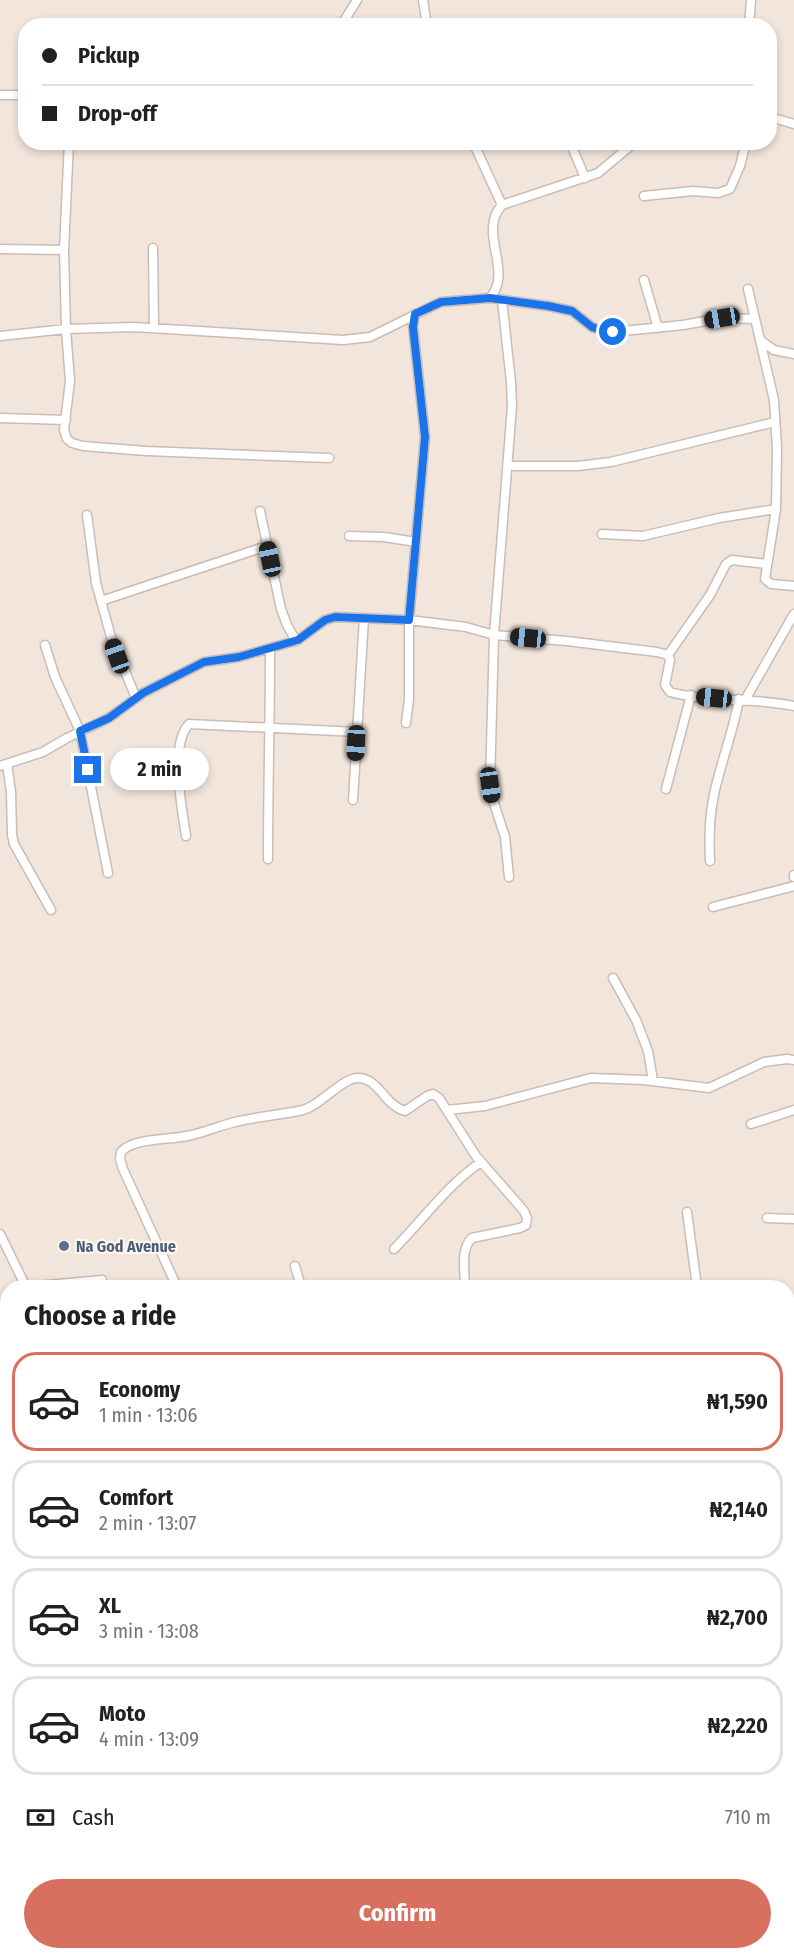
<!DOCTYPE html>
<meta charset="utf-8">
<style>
body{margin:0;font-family:"Fira Sans Condensed",sans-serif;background:#f2f2f2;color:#202124;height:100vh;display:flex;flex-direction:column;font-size:22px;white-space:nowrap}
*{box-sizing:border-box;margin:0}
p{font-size:20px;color:#757577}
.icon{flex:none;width:33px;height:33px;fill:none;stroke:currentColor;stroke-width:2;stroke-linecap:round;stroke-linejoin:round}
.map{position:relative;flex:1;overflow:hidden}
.drawer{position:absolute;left:0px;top:1280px;width:795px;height:680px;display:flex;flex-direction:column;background:#fff;border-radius:24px 24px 0 0;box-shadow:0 3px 9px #0003}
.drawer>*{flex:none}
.top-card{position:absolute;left:18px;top:18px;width:759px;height:132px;border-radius:24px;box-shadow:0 3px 9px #0003;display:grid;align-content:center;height:132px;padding:0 24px;background:#fff}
.end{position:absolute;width:27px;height:27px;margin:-14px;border:8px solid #1a73e8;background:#fff;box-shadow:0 0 0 3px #fff}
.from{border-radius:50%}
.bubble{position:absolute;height:42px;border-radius:21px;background:#fff;box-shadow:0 3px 9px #0003;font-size:20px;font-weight:700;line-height:42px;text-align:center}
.car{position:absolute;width:18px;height:36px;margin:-18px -9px;border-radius:8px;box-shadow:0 0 4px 2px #0007;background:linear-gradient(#222 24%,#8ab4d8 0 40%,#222 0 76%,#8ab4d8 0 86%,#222 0)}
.top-card b{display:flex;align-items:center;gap:21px;height:57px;font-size:22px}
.top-card b+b{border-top:2px solid #e0e0e0}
.top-card i{width:15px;height:15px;background:#202124}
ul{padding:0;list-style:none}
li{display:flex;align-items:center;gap:18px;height:99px;margin:0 12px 9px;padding:0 12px;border:3px solid #e0e0e0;border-radius:24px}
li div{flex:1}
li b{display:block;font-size:22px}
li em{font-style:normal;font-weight:700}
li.selected{border-color:#d7705f}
li>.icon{width:54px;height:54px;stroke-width:1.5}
h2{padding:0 24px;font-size:27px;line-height:72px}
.pay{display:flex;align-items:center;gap:15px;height:66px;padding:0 24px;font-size:22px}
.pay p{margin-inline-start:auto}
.action{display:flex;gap:12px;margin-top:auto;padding:12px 24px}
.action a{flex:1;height:69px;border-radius:36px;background:#d7705f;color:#fff;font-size:24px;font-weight:700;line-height:69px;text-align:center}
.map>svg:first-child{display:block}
.residential{fill:#f2e5db;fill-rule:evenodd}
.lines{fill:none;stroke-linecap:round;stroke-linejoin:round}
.minor-casing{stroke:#ccbcb2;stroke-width:11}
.minor{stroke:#fff;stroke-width:8}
.route{stroke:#1a73e8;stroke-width:8}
.service-dot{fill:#5c6f8a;stroke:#fef8f2;stroke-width:2}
.labels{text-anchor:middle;stroke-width:4.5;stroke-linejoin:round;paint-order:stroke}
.service-label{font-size:16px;font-weight:bold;fill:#4e5e75;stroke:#fef8f2;text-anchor:start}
</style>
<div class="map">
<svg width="794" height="1958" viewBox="0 0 794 1958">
<rect width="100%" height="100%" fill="#fbf4ec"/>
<!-- residential -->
<path class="residential" d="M0,0H794V1958H0ZM26,26H770V142H26ZM8,1287H788V1952H8Z"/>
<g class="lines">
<defs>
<path id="minor" d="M423,0L427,26
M341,26L357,0
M749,26L751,0
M0,95H26
M770,117L794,124
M69,142L64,250L66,329L70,381L64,430L67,439L72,443L83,446L146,451L329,458
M473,142L502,205
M570,142L585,178
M644,196L693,191L718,193L730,189L740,166L746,142
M153,248L154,328
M0,249L64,250
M644,280L658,328
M748,289L760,340L774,350L794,354
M490,298C514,271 477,232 502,205L598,173L635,142
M502,300L511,382L512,406L494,635L490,785L492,797L505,837L509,877
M0,336L66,329L134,327L343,340L370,337L441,302L490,298L548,306L572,311L592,327L601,330L613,332L683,325L722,318L755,319
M760,340L774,400L777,448L776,509L765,579L771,584L794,586
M0,418L66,420
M508,466H577L611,462L775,422
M260,511L281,609L287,625L296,641
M87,515L96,583L111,637L136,698
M602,534L643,536L719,518L776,509
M349,536L384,537L416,542
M101,601L267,546
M45,645L55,677L80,731L108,873
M668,655L710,595L726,564L732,560L767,564
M745,700L794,614
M406,723L409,699V620L425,437L413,326L415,314
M7,764L11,792L12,835L14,844L51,910
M0,766L43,752L67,738L109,718L143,693L204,662L239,657L298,640L325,620L335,617L409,620L466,627L494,635L567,641L657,652L668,655L670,660L665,685L670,692C710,703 753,697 794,706
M666,789L691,695
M353,800L364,618
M186,836C182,808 169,746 189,724L357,732
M268,859C268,789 270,719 270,649
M710,861C709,840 709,820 713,800C719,766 733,734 739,699
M794,875V877
M713,907L794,886
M613,978L636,1020L648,1051L653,1081
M447,1110L485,1106L591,1078L644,1080L709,1088L764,1062L787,1059L794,1060
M751,1124L794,1110
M687,1212L697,1287
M767,1218L794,1219
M0,1234L26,1287
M394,1249C423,1220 446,1186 481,1162
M295,1266L301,1287
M26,1287L102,1280
M177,1287L123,1169L120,1159L121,1152C133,1138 168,1140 187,1136C203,1133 219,1126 235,1122C256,1117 277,1115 299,1111C319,1108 341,1078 358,1078C379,1078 384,1105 405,1111L427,1096L433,1094L439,1098L476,1156L524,1211L527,1218L526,1225L520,1228L472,1238C460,1249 465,1272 465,1287
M0,1338L8,1340
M788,1417L794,1451
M0,1420L8,1422
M788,1501L794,1500
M788,1567L794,1587
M0,1604L8,1605
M788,1628H794
M0,1791H8
M788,1858L794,1854
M788,1939L794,1931
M49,1952L55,1958
M224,1952L230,1956
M608,1952L611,1958
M753,1952L763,1958
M102,1958L107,1952
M386,1958L387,1952
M447,1958L449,1952
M775,1958L779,1952"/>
</defs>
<!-- minor casing -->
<use href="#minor" class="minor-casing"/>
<!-- minor -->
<use href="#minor" class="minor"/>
</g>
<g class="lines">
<!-- route -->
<path class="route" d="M88,770L80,731L109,718L143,693L204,662L239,657L298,640L325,620L335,617L409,620L425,437L413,327L415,314L441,302L490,298L548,306L572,311L592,327L601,330L613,332"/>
</g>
<!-- markers -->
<circle class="service-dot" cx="64" cy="1246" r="6"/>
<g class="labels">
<!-- service labels -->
<g class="service-label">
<text x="76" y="1252">Na God Avenue</text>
</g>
</g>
</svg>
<i class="end from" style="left:613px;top:332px"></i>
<i class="end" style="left:88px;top:770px"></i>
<div class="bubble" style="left:110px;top:748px;width:99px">2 min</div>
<i class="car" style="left:722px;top:318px;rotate:260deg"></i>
<i class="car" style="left:270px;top:559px;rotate:348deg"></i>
<i class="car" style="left:528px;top:638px;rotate:276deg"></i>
<i class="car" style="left:117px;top:656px;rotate:340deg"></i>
<i class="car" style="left:714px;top:698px;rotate:276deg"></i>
<i class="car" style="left:356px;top:743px;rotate:183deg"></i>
<i class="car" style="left:490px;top:785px;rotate:172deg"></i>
<div class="top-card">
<b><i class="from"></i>Pickup</b>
<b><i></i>Drop-off</b>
</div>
<section class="drawer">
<h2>Choose a ride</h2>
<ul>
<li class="selected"><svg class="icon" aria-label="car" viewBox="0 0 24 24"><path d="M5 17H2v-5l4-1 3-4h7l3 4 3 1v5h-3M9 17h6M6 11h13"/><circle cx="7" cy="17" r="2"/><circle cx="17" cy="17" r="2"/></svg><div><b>Economy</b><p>1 min · 13:06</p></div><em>₦1,590</em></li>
<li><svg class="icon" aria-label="car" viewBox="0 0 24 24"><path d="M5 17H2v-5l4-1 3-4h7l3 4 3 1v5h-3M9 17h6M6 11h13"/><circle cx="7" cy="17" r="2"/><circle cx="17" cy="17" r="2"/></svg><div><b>Comfort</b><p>2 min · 13:07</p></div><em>₦2,140</em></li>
<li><svg class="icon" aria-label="car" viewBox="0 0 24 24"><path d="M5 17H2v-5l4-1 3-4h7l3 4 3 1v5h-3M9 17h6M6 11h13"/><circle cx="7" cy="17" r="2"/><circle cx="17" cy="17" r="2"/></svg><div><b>XL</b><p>3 min · 13:08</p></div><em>₦2,700</em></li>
<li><svg class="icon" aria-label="car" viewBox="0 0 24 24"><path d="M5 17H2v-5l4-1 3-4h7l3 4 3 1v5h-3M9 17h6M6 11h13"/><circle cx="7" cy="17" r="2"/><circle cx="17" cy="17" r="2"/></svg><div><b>Moto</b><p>4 min · 13:09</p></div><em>₦2,220</em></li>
</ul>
<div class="pay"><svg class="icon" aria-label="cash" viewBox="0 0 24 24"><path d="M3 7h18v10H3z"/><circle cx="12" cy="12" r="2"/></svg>Cash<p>710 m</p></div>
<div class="action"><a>Confirm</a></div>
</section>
</div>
